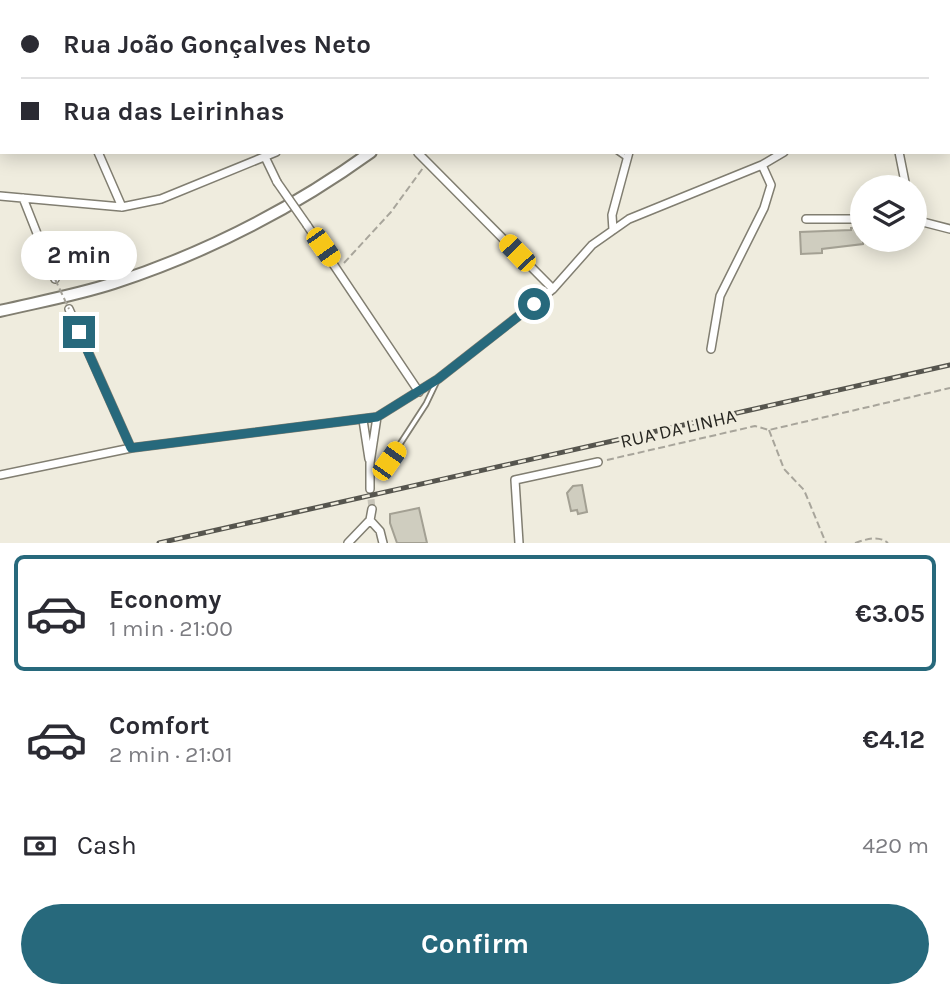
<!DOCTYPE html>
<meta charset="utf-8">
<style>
body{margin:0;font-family:Karla,sans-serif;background:#f7f7f7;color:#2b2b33;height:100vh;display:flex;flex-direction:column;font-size:26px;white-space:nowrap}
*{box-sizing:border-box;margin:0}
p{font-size:23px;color:#7c7c81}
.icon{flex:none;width:38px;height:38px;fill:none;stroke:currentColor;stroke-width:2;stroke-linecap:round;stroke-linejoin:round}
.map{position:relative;height:543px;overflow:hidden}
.drawer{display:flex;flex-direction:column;background:#fff;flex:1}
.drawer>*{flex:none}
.hud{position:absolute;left:0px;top:0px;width:950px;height:154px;box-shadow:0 4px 18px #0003;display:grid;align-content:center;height:154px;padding:0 21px;background:#fff}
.controls{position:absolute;left:850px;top:175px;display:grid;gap:14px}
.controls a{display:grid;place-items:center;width:77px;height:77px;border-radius:50%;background:#fff;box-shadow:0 4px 18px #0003;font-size:35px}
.end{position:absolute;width:32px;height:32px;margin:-16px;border:9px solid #27697c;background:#fff;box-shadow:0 0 0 4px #fff}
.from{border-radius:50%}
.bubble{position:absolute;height:49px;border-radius:24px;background:#fff;box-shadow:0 4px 18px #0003;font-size:23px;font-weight:700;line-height:49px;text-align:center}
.car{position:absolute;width:21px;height:42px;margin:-21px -10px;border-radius:9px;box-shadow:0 0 5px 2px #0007;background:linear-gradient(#f5c518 24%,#345 0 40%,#f5c518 0 76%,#345 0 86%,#f5c518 0)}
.hud b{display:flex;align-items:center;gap:24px;height:66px;font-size:26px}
.hud b+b{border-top:2px solid #e1e1e2}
.hud i{width:18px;height:18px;background:#2b2b33}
ul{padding:12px 0 0;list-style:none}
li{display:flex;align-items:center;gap:21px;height:116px;margin:0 14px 10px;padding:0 7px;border:4px solid transparent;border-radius:10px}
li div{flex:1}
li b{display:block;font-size:26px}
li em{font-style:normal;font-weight:700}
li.current{border-color:#27697c}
li>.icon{width:63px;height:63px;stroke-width:1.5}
.pay{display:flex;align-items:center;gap:18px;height:77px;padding:0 21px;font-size:26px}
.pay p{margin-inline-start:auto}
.cta{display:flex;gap:14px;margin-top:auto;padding:14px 21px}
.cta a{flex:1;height:80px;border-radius:42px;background:#27697c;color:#fff;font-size:28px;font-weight:700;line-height:80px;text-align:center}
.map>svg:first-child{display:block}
.building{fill:#cfcdbf;stroke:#a3a093;stroke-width:2}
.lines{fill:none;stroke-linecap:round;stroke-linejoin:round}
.street-tunnel{stroke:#c7c4b8;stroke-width:7;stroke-dasharray:7 3.5;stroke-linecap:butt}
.lane-casing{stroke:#817e71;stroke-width:7}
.street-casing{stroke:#817e71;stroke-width:10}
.primary-casing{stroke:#817e71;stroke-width:14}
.path{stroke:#a8a59b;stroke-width:2;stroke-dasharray:7 3.5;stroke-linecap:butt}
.lane{stroke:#fff;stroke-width:3.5}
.street{stroke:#fff;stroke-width:7}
.primary{stroke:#fff;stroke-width:10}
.rail-casing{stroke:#56554e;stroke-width:5}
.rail{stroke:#efecde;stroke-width:2.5;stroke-dasharray:8;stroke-linecap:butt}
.street-bridge-casing{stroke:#817e71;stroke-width:10;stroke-linecap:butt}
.path-bridge{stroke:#a8a59b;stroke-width:2;stroke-dasharray:7 3.5;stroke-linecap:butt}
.street-bridge{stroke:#fff;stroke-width:7}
.route{stroke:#27697c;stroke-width:9}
.labels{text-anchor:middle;stroke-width:6;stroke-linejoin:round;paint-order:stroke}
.street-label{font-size:19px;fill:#272621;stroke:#efecde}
</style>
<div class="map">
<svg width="950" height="543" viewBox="0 0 950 543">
<rect width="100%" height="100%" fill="#efecde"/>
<!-- building -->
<path class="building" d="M863,227V244L822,249V253L801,254L800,232L851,230V228Z
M582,485L587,512L578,514L577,510L571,511L567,493L573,486Z
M419,508L427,543H397L390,523V514Z"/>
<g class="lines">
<!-- street-tunnel -->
<path class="street-tunnel" d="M370,489L372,509"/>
<defs>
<path id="lane" d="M618,152L628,159
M389,461L426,404L437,381"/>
<path id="street" d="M390,0V2
M211,2L215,0
M948,14L950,12
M0,88H2
M98,152L122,207
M899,152L906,187
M418,153L553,289
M265,157L277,182
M0,196L122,207L161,199L276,152
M23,198L55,279
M806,219H863
M915,220L950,229
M307,225L419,392
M613,230L612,215L629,152
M69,309L131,448
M711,349L720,296L764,208L771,185L762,165
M363,420L369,459
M0,475L131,448L377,417L438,379L553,289L592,245L629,219L762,165L784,152
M370,489V463L377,417
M370,520L380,531L383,543
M348,543L370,520L372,509
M519,543L515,480L598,462"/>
<path id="primary" d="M579,2L581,0
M0,311C38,302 77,295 114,283C206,253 292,209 371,152"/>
</defs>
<!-- lane casing -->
<use href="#lane" class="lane-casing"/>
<!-- street casing -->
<use href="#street" class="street-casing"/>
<!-- primary casing -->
<use href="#primary" class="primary-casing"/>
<!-- path -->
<path class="path" d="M0,71L2,75
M344,263L391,212L423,168
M769,430L784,469L804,490L826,543
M607,460L755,426L769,430L950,388
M855,543C867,539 878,535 888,543"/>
<!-- lane -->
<use href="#lane" class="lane"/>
<!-- street -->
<use href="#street" class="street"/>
<!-- primary -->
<use href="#primary" class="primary"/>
<defs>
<path id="rail" d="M159,543L950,365"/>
</defs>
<!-- rail casing -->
<use href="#rail" class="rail-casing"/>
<!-- rail -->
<use href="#rail" class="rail"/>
<defs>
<path id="street-bridge" d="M277,182L307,225"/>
</defs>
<!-- street-bridge casing -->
<use href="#street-bridge" class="street-bridge-casing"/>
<!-- path-bridge -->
<path class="path-bridge" d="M55,279L69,309"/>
<!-- street-bridge -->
<use href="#street-bridge" class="street-bridge"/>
</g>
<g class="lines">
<!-- route -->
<path class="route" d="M79,332L131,448L377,417L438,379L534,304"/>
</g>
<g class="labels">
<!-- street labels -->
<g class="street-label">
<text transform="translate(678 428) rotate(-13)" y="7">RUA DA LINHA</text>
</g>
</g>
</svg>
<div class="controls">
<a><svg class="icon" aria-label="layers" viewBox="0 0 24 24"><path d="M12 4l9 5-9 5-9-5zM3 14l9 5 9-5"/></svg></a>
</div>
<i class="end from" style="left:534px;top:304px"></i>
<i class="end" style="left:79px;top:332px"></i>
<div class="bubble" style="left:21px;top:231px;width:116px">2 min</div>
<i class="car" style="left:323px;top:247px;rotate:145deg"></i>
<i class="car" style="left:517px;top:253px;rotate:316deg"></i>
<i class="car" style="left:389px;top:461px;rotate:35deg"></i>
<div class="hud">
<b><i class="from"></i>Rua João Gonçalves Neto</b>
<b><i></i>Rua das Leirinhas</b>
</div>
</div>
<section class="drawer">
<ul>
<li class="current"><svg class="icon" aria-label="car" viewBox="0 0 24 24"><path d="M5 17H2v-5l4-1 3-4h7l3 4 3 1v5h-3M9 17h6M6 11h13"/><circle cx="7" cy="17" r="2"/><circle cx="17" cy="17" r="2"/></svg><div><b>Economy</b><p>1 min · 21:00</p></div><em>€3.05</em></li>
<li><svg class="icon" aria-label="car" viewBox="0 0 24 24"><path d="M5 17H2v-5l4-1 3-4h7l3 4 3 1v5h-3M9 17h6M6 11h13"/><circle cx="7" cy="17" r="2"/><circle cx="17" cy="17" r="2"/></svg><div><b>Comfort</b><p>2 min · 21:01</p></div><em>€4.12</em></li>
</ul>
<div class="pay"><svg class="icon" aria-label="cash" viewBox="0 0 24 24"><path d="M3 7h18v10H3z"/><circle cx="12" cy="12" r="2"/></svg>Cash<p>420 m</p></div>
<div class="cta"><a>Confirm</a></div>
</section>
